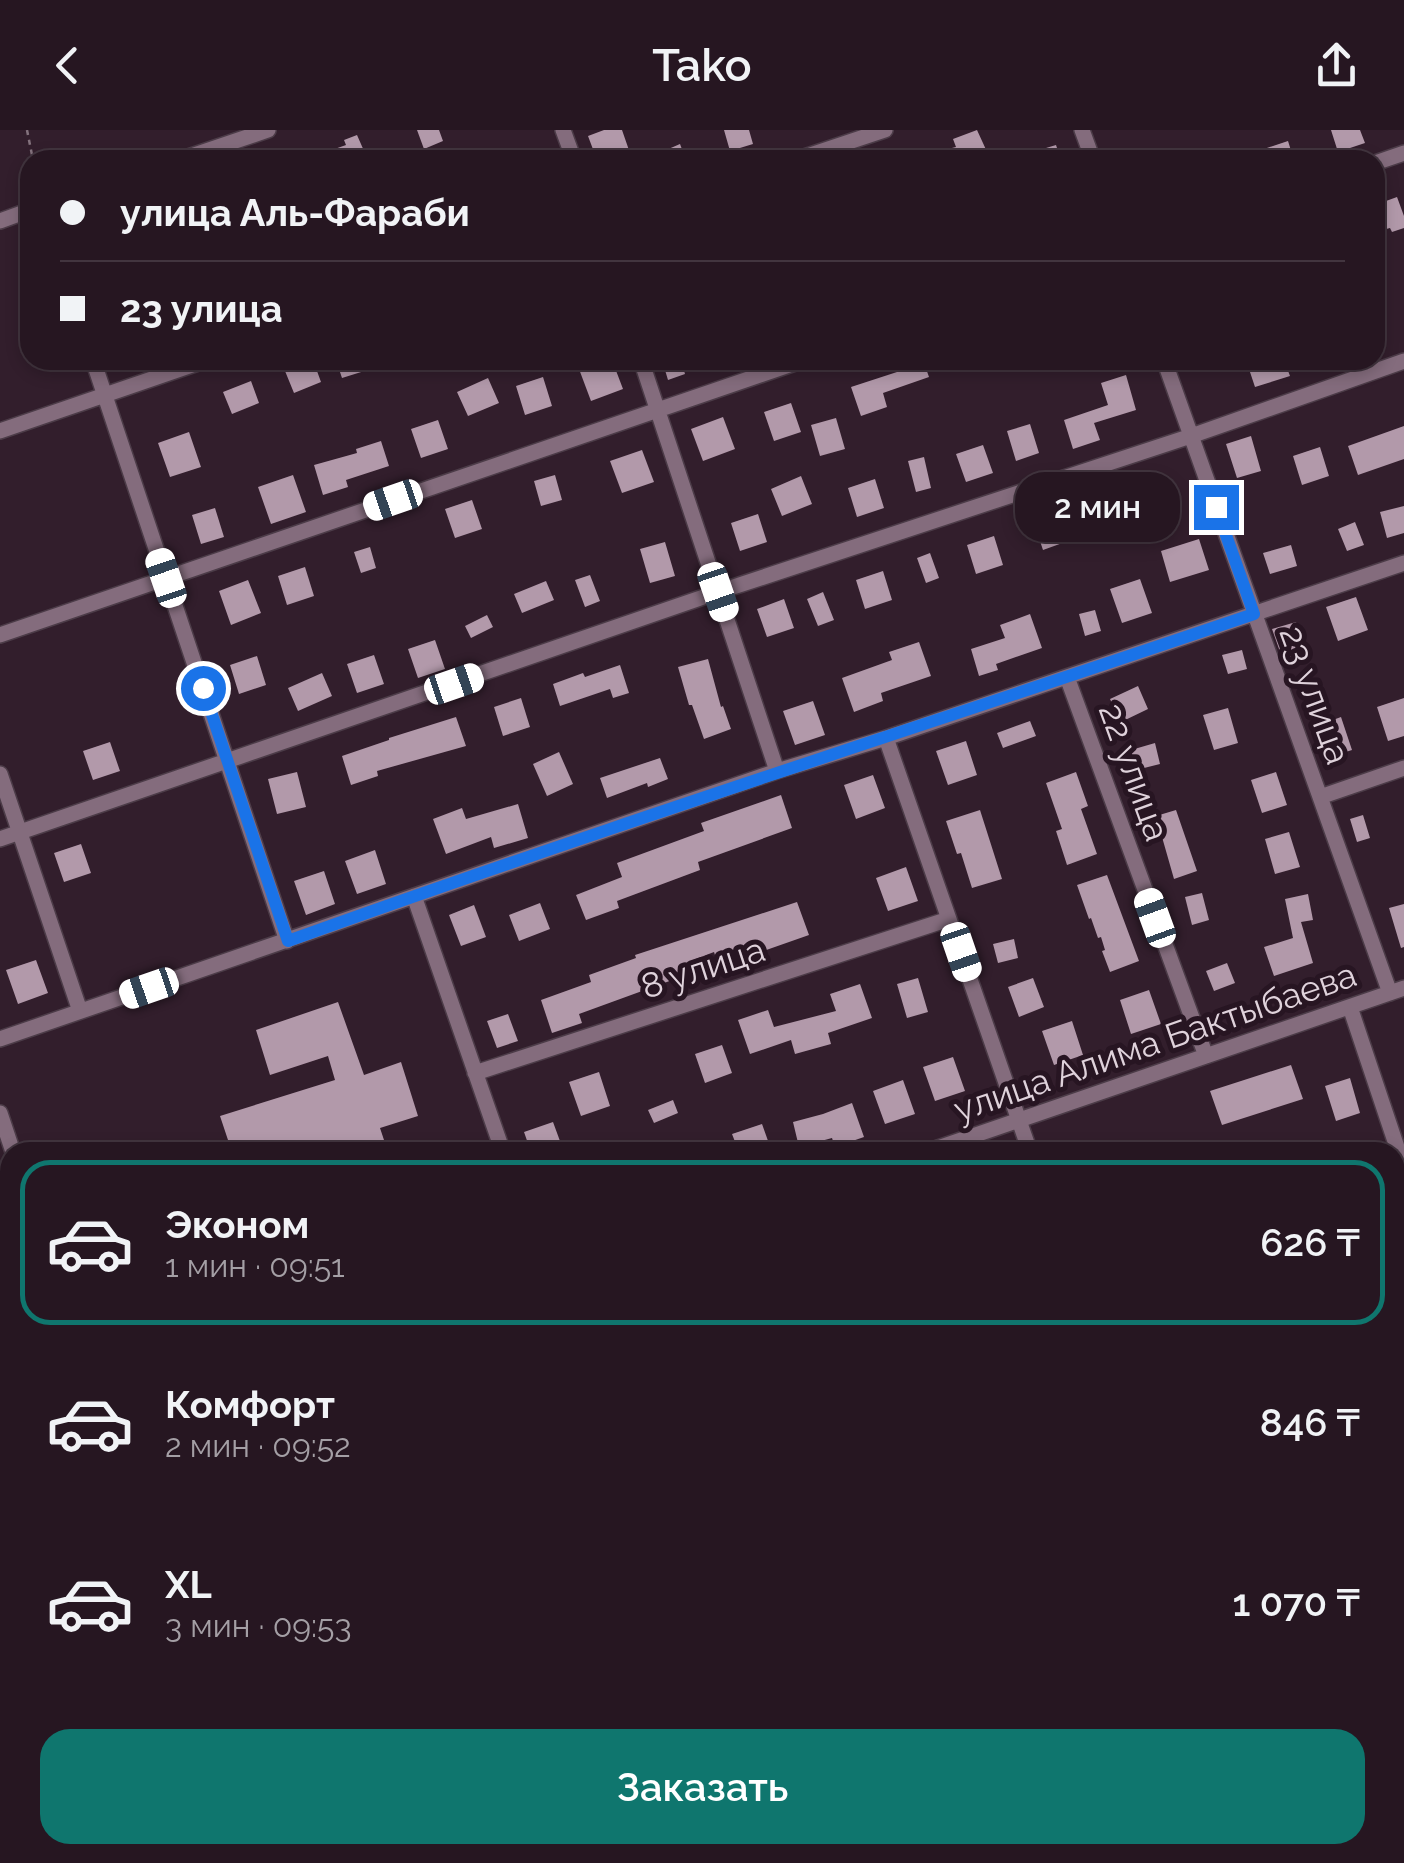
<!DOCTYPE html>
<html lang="ru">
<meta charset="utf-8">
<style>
body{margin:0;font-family:Raleway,sans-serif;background:#2e1f2a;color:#f1f3f6;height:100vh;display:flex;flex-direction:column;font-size:38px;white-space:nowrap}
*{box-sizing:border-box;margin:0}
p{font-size:32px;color:#a49fa5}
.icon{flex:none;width:55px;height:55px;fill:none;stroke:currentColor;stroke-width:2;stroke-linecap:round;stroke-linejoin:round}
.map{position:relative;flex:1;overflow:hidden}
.side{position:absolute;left:0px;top:1012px;width:1405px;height:722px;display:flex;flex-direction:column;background:#261621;border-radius:30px 30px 0 0;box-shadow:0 5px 15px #0003,0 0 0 2px #42353f}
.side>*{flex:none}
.top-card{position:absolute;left:20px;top:20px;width:1365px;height:220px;border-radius:30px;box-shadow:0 5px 15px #0003,0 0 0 2px #42353f;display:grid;align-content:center;height:220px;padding:0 40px;background:#261621}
.end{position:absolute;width:45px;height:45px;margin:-22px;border:12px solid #1a73e8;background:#fff;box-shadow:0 0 0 5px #fff}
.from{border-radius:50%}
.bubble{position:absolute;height:70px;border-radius:30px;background:#261621;box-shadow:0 5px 15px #0003,0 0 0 2px #42353f;font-size:32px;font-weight:600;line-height:70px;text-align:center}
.car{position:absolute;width:30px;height:60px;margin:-30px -15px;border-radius:12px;box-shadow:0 0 8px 2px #0007;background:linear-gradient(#fff 24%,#345 0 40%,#fff 0 76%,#345 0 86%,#fff 0)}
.top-card b{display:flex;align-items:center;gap:35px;height:95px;font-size:38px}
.top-card b+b{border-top:2px solid #42353f}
.top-card i{width:25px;height:25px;background:#f1f3f6}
ul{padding:18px 0 0;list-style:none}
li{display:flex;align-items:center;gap:30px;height:165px;margin:0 20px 15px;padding:0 20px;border:5px solid transparent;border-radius:30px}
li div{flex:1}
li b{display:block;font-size:38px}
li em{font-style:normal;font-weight:600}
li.on{border-color:#0f766e}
li>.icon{width:90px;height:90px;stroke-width:1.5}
.button{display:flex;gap:20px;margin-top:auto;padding:20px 40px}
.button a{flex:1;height:115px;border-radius:30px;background:#0f766e;color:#fff;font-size:40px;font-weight:600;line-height:115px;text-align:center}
header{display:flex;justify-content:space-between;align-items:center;height:130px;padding:0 40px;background:#261621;font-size:45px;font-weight:600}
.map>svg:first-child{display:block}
.building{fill:#b299aa}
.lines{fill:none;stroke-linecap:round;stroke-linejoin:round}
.minor-casing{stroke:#4c3c48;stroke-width:18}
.path{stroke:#83727d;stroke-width:2.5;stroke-dasharray:5 5;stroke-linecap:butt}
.minor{stroke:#846c7d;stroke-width:15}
.route{stroke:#1a73e8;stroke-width:12}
.labels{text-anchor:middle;stroke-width:10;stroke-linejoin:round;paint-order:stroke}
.street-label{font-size:35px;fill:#dfd2db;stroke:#271522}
</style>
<header><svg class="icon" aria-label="back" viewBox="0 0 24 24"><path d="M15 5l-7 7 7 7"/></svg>Tako<svg class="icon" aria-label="share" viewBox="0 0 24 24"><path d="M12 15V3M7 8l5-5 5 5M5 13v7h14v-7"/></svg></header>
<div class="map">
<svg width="1404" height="1733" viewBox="0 0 1404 1733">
<rect width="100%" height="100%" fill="#321e2c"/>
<!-- building -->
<path class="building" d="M417,0H439L443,11L424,19Z
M604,0H622L631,26L621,30H597L588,6Z
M724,0H749L753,14L730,21Z
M977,0L988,24L972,30H923V25L956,17L953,9Z
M1331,0H1360L1365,13L1338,22Z
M357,5L368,30H309V28L346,15L344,10Z
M1288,11L1294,30H1265L1261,20Z
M680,14L686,30H643Z
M1056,15L1061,30H1016V27Z
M1397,67L1404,86V98L1392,102L1390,98L1375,102V75Z
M313,230L321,252L294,263L285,241Z
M336,230H390V233L342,248Z
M603,230H612L623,259L591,271L579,239Z
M662,230H681L685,244L668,250Z
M893,230H923L929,247L883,263L887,277L861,286L851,257L897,242Z
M1246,230H1284L1290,246L1255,257Z
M1126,245L1136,280L1094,293L1100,310L1073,319L1064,290L1108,275L1101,253Z
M543,247L552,276L525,285L516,256Z
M488,248L499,273L468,286L457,262Z
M251,251L259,273L232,284L223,262Z
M791,273L801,302L774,311L764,282Z
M723,287L735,319L703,331L691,299Z
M836,288L845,319L820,326L811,295Z
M438,290L448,319L421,328L411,299Z
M1030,294L1039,323L1016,331L1007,301Z
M1404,296V329L1358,345L1348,316Z
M189,302L201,337L170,347L158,313Z
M1251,306L1261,341L1237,348L1226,314Z
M381,311L389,336L346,350L348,357L323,365L314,335L357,323L356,319Z
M983,315L993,343L966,352L956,324Z
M1320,317L1329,346L1302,355L1293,326Z
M642,320L654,352L622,363L610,331Z
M924,327L931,358L916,362L908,331Z
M293,345L306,382L271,394L258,357Z
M555,345L562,370L541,376L534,351Z
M801,346L812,374L782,386L771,359Z
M1168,346L1176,374L1155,380L1148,351Z
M875,349L884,378L857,387L848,358Z
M472,370L482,399L455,408L445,379Z
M1126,370L1136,403L1108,411L1098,379Z
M1404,376V403L1387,408L1380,382Z
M215,378L224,407L201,414L192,385Z
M758,384L767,412L740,421L731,393Z
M1059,385L1068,411L1043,420L1034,393Z
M1355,392L1364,415L1347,421L1338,399Z
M994,406L1003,435L976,444L967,415Z
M1199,409L1209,440L1170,452L1161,421Z
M665,412L675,446L650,453L640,419Z
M1291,415L1297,436L1270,444L1263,423Z
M370,417L376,438L361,443L354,422Z
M930,423L939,448L926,453L917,428Z
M305,437L314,466L287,475L278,446Z
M883,441L892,470L865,479L856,450Z
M590,445L600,471L585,477L575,450Z
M1140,449L1152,483L1122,493L1110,459Z
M248,450L261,483L231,495L219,461Z
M546,451L554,470L522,483L514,464Z
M823,462L834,490L818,496L807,469Z
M1356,467L1368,500L1338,511L1326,477Z
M784,469L794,498L767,507L757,479Z
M1095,480L1101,501L1085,506L1079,484Z
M1030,484L1042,518L996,534L998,540L979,546L971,519L1005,508L1000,495Z
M487,485L493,497L471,508L465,496Z
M1296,492L1306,527L1284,533L1272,499Z
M435,510L445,539L418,548L408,519Z
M919,512L931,546L881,563L883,571L854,582L842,548L892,530L889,522Z
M1242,520L1247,539L1228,544L1222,525Z
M374,525L384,554L357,563L347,534Z
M257,526L266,555L239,564L230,535Z
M708,529L721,577L723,576L731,599L704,609L692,575H689L678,537Z
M620,535L629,563L613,568L610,559L560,576L553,554L583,543L585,547Z
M322,543L332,566L298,581L288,558Z
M1138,556L1148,579L1121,592L1110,569Z
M521,568L530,597L503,606L494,577Z
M1404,568V606L1388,611L1377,577Z
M813,571L825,605L795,615L783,581Z
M1228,578L1238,613L1214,620L1203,585Z
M456,587L466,616L377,641L378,646L351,655L342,626L389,610V608Z
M1341,587L1352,620L1333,626L1322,594Z
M1030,591L1036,606L1003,618L997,603Z
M966,611L977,645L948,655L936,621Z
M110,612L120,641L93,650L83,621Z
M1155,613L1160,634L1136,640L1131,620Z
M559,622L573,654L547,666L533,634Z
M660,628L668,649L648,657L647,653L607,668L600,648Z
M297,642L306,677L277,684L268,649Z
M1076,642L1088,676L1081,679L1097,724L1067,735L1056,701L1062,699L1046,653Z
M1276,642L1287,675L1262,683L1251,650Z
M873,645L885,678L856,689L844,655Z
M781,665L792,698L698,732L700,740L617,771L619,778L586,790L576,765L622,747L617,733L704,701L701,693Z
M518,674L528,708L494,718L491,707L446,724L433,689L462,678L466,689Z
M980,680L1002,749L972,758L961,723L957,724L946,691Z
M1176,680L1197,741L1174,749L1156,686Z
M1363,685L1370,708L1357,712L1350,689Z
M1289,702L1300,737L1275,744L1265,709Z
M81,714L91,743L64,752L54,723Z
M375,720L386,754L357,764L345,731Z
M906,737L918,771L888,781L876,748Z
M324,741L335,774L306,785L294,751Z
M1107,745L1139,831L1110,842L1102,821L1105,820L1101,807L1098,808L1091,788L1089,789L1077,755Z
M1202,763L1209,790L1192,795L1185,767Z
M1308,764L1313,790L1301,792L1313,833L1274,846L1264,817L1293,808L1285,769Z
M797,772L809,805L738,830L737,827L718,834L714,822L693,830L697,841L579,884L582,893L552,903L541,870L591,852L589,845L636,828L635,825Z
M540,773L550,799L519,811L509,785Z
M1404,774V817L1401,818L1389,778Z
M474,775L486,807L461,816L449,785Z
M1014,809L1018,828L998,833L993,814Z
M36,830L48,863L18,874L6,840Z
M1227,833L1235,853L1214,861L1206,841Z
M918,848L928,882L907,888L897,854Z
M1033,848L1044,877L1019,887L1008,857Z
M860,854L872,888L828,903L831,914L795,924L791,910L750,924L738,890L768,880L774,897L836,881L830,864Z
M1149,860L1161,894L1131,904L1120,870Z
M338,872L364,945L401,932L418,986L380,998L388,1022H354L351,1013L320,1022H232L220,986L335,950L328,926L270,945L256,900Z
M508,884L518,911L497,918L487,891Z
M1072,891L1083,925L1054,935L1042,901Z
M722,915L732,943L705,953L695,924Z
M953,927L965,961L935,971L923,937Z
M1291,935L1303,969L1222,995L1210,961Z
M599,942L610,976L581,986L569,952Z
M1350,948L1360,983L1336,991L1325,956Z
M903,950L915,984L885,994L873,961Z
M673,970L678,983L654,993L648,980Z
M852,973L864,1007L835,1017L832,1008L799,1017L793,992L823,984Z
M553,992L564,1022H531L524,1002Z
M762,994L772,1022H739L732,1004Z"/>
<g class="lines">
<defs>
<path id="minor" d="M563,0L574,30
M1082,0L1093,30
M179,30L268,0
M795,30L885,0
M1375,33L1404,23
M0,91L30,80
M93,230L287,811
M641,230L777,641
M1164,230L1390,863
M0,301L207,230
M0,505L804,230
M1067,547L1206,926
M886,608L1030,1022
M0,644L80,881
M1320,667L1404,638
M0,709L718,462L1191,306L1404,231
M414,766L503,1022
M1350,877L1404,1038
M0,909L777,641L886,608L1404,433
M475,943L949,789
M0,983L13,1022
M926,1022L1404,858
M1395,1098L1404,1095
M0,1114L10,1110
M1395,1295L1404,1292
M0,1340L10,1336
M1395,1504L1404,1500
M0,1568L10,1564
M1395,1715L1404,1712
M249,1725L252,1733
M446,1725L449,1733
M543,1725L546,1733
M747,1725L750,1733
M1274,1725L1277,1733
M120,1733L144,1725
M1342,1733L1365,1725"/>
</defs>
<!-- minor casing -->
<use href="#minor" class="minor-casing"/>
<!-- path -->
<path class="path" d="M27,0L33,30"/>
<!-- minor -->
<use href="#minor" class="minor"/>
</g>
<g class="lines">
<!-- route -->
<path class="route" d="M203,558L288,811C608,696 932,593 1254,484L1216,377"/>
</g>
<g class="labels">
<!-- street labels -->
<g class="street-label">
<text transform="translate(1315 565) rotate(70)" y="12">23 улица</text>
<text transform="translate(1134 642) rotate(70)" y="12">22 улица</text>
<text transform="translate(703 838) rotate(-18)" y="12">8 улица</text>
<text transform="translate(1155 912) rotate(-19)" y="12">улица Алима Бактыбаева</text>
</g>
</g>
</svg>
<i class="end from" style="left:203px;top:558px"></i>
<i class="end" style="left:1216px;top:377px"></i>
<div class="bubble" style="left:1015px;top:342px;width:165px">2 мин</div>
<i class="car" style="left:393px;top:370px;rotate:251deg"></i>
<i class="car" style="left:166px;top:448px;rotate:341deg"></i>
<i class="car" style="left:718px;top:462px;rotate:161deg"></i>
<i class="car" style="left:454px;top:554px;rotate:71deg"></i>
<i class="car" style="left:1155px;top:788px;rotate:340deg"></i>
<i class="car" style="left:961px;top:822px;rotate:161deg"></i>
<i class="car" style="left:149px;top:858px;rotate:251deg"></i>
<div class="top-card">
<b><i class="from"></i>улица Аль-Фараби</b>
<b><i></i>23 улица</b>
</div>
<section class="side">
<ul>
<li class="on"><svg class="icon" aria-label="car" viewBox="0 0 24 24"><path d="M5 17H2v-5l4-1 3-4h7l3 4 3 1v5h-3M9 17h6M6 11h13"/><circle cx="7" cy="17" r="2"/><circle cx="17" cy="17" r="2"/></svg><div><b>Эконом</b><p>1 мин · 09:51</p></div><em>626 ₸</em></li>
<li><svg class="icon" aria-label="car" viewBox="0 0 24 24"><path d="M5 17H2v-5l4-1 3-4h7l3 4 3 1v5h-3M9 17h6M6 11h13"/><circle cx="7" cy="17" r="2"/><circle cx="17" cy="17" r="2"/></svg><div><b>Комфорт</b><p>2 мин · 09:52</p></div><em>846 ₸</em></li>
<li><svg class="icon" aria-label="car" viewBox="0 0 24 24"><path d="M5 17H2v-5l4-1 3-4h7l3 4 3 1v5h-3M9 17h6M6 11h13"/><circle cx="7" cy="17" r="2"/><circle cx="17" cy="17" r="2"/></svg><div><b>XL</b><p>3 мин · 09:53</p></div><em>1 070 ₸</em></li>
</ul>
<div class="button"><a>Заказать</a></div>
</section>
</div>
